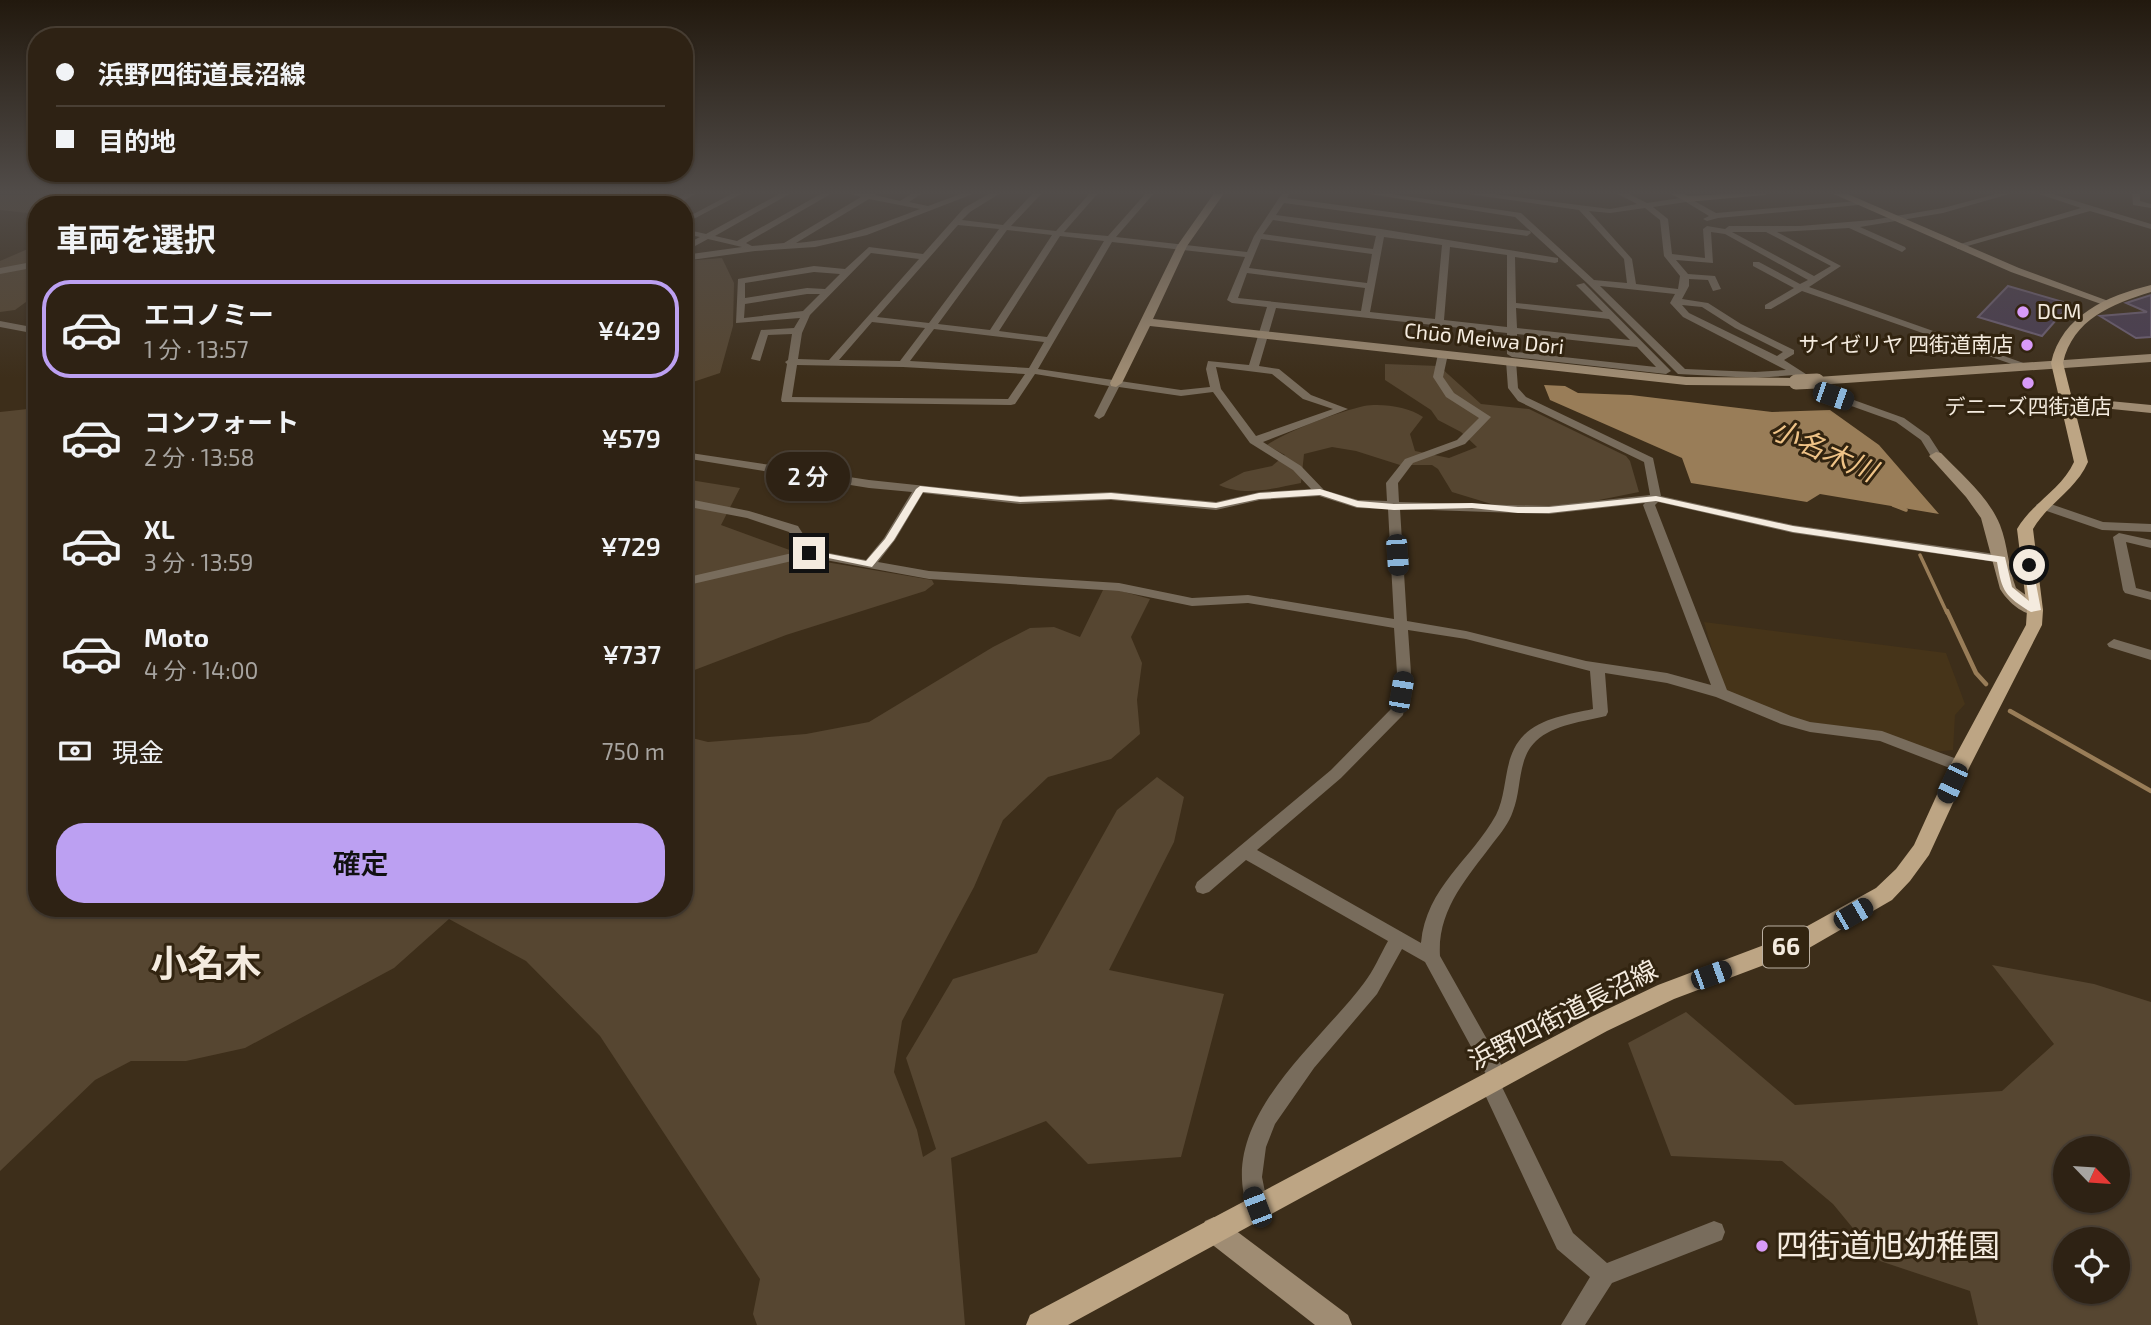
<!DOCTYPE html>
<html lang="ja">
<meta charset="utf-8">
<style>
body{margin:0;font-family:"Exo 2","Noto Sans JP",sans-serif;background:#362a1d;color:#f1f3f6;height:100vh;display:flex;flex-direction:column;font-size:26px;white-space:nowrap}
*{box-sizing:border-box;margin:0}
p{font-size:23px;color:#a7a4a0}
.icon{flex:none;width:38px;height:38px;fill:none;stroke:currentColor;stroke-width:2;stroke-linecap:round;stroke-linejoin:round}
.map{position:relative;flex:1;overflow:hidden}
.sheet{position:absolute;left:28px;top:196px;width:665px;height:721px;display:flex;flex-direction:column;background:#2e2214;border-radius:28px;box-shadow:0 2px 5px #0004,0 0 0 2px #493f34}
.sheet>*{flex:none}
.guide{position:absolute;left:28px;top:28px;width:665px;height:154px;border-radius:28px;box-shadow:0 2px 5px #0004,0 0 0 2px #493f34;display:grid;align-content:center;height:154px;padding:0 28px;background:#2e2214}
.needle{width:46px;rotate:115deg}
.controls{position:absolute;left:2053px;top:1136px;display:grid;gap:14px}
.controls a{display:grid;place-items:center;width:77px;height:77px;border-radius:50%;background:#2e2214;box-shadow:0 2px 5px #0004,0 0 0 2px #493f34;font-size:35px}
.end{position:absolute;width:32px;height:32px;margin:-16px;border:9px solid #f4ebdf;background:#111;box-shadow:0 0 0 4px #111}
.from{border-radius:50%}
.bubble{position:absolute;height:49px;border-radius:24px;background:#2e2214;box-shadow:0 2px 5px #0004,0 0 0 2px #493f34;font-size:23px;font-weight:600;line-height:49px;text-align:center}
.car{position:absolute;width:21px;height:42px;margin:-21px -10px;border-radius:9px;box-shadow:0 0 5px 2px #0007;background:linear-gradient(#222 24%,#8ab4d8 0 40%,#222 0 76%,#8ab4d8 0 86%,#222 0)}
.guide b{display:flex;align-items:center;gap:24px;height:66px;font-size:26px}
.guide b+b{border-top:2px solid #493f34}
.guide i{width:18px;height:18px;background:#f1f3f6}
ul{padding:0;list-style:none}
li{display:flex;align-items:center;gap:21px;height:98px;margin:0 14px 10px;padding:0 14px;border:4px solid transparent;border-radius:28px}
li div{flex:1}
li b{display:block;font-size:26px}
li em{font-style:normal;font-weight:600}
li.on{border-color:#bca0f2}
li>.icon{width:63px;height:63px;stroke-width:1.5}
h2{padding:0 28px;font-size:32px;line-height:84px}
.pay{display:flex;align-items:center;gap:18px;height:77px;padding:0 28px;font-size:26px}
.pay p{margin-inline-start:auto}
.cta{display:flex;gap:14px;margin-top:auto;padding:14px 28px}
.cta a{flex:1;height:80px;border-radius:28px;background:#bca0f2;color:#111;font-size:28px;font-weight:600;line-height:80px;text-align:center}
.map>svg:first-child{display:block}
.built{fill:#463419}
.green{fill:#564631;fill-rule:evenodd}
.water{fill:#997d58}
.lines{fill:none;stroke-linecap:round;stroke-linejoin:round}
.stream-far1{stroke:#997d58;stroke-width:3.5}
.stream{stroke:#997d58;stroke-width:4.5}
.building{fill:#4a3d52;stroke:#6e6076;stroke-width:2}
.street{fill:#786c5c;fill-rule:evenodd}
.secondary{fill:#9f8c73;fill-rule:evenodd}
.primary{fill:#bda584;fill-rule:evenodd}
.secondary-bridge{stroke:#9f8c73;stroke-width:15}
.route{fill:#f4ebdf}
.poi-dot{fill:#d89af8;stroke:#322410;stroke-width:2.5}
.labels{text-anchor:middle;stroke-width:6;stroke-linejoin:round;paint-order:stroke}
.far-poi-label{font-size:21px;fill:#f4ebdf;stroke:#322410;text-anchor:start}
.far-street-label{font-size:21px;fill:#f4ebdf;stroke:#322410}
.shield{fill:#322410;stroke:#baafa1;stroke-width:2}
.shield-label{font-size:24px;font-weight:bold;fill:#f4ebdf}
.street-label{font-size:26px;fill:#f4ebdf;stroke:#322410}
.water-label{font-size:28px;font-style:italic;fill:#efc387;stroke:#322410}
.near-poi-label{font-size:32px;fill:#f4ebdf;stroke:#322410;text-anchor:start}
.near-quarter-label{font-size:37px;font-weight:bold;fill:#f4ebdf;stroke:#322410}
</style>
<div class="map">
<svg width="2151" height="1325" viewBox="0 0 2151 1325">
<rect width="100%" height="100%" fill="#3d2e1a"/>
<!-- built -->
<path class="built" d="M1704,622L1946,653L1965,704L1955,715L1953,750L1934,752L1890,735L1804,721L1724,691Z"/>
<!-- green -->
<path class="green" d="M0,195L119,197L174,201L169,205H37V214L0,210Z
M37,245V294L15,310L0,312V261Z
M722,258L734,283L733,326L720,373L684,385V261Z
M1385,364L1439,366L1481,404L1529,409L1626,456L1630,461L1639,492L1569,506H1498L1452,492L1438,469L1432,465H1400L1356,451L1332,447L1304,454L1301,483C1275,488 1244,497 1219,485L1244,472L1272,466L1285,455L1267,445C1289,430 1338,412 1364,406C1382,403 1409,407 1423,417L1410,434L1415,451L1449,458L1477,447L1461,432L1438,420L1431,410L1385,380Z
M37,408V908H684V736L708,742L806,734L869,722L993,647L1030,628L1054,627L1080,637L1103,590L1121,591L1150,599L1131,637L1142,663L1137,700L1140,734L1111,759L1048,777L1003,820L974,887L902,1021L894,1072L917,1130L923,1157L936,1149L906,1058L953,979L1037,953L1117,810L1157,777L1184,797L1174,842L1109,970L1224,994L1181,1157L1088,1164L1046,1121L951,1158L965,1325H757L753,1314L760,1279L600,1036L526,961L449,919L394,968L245,1048L186,1061H131L95,1080L0,1171V412Z
M684,479L740,488L721,525L820,561L932,580L934,584L925,591L786,635L684,674Z
M1992,965L2094,984L2151,1002V1325H1978L1970,1291L1880,1261L1833,1204L1782,1161L1671,1156L1628,1043L1686,1012L1795,1105L2002,1091L2054,1044ZM2065,1148H2118V1200H2065ZM2065,1239H2118V1292H2065Z"/>
<!-- water -->
<path class="water" d="M1544,385L1565,386L1578,393L1631,395L1772,412L1830,410L1879,445L1939,514L1820,494L1807,502L1691,483L1682,458L1550,400Z"/>
<g class="lines">
<!-- stream-far1 -->
<path class="stream-far1" d="M1893,505L1906,510
M1920,555L1947,613"/>
<!-- stream -->
<path class="stream" d="M1947,611L1976,673L1986,684
M2010,711L2151,791"/>
</g>
<!-- building -->
<path class="building" d="M2008,286L2070,304L2042,336L1978,317Z
M2151,295V337L2136,338L2100,316L2147,312L2126,303Z"/>
<g class="lines">
<!-- street -->
<path class="street" d="M121,192L174,195L187,199L211,192H220C211,202 191,205 178,205L180,202L172,199Z
M256,192H267L237,205H225Z
M303,192H314L285,205H273Z
M347,192H358L329,205H317Z
M417,192C433,192 447,198 463,200C473,201 484,192 496,192L469,205H458Z
M519,192H533L579,205H564Z
M617,192H627L604,205H593Z
M643,192H654L630,205H619Z
M689,192H699L676,205H665Z
M735,192H745L684,224V219Z
M783,192H793L715,236L737,241L824,192H834L746,243L752,246L784,243L861,197L844,192H879L875,195L900,201L914,192H924L909,202L928,206L966,192H978L867,235L815,247L755,251L684,261V255L742,247L708,239L684,252V245L700,237L684,234V229L706,234ZM869,199L920,209C880,224 840,240 796,243Z
M992,192H1002L970,212L962,220L1003,225L1034,192H1043L1011,226L1056,231L1091,192H1099L1064,232L1108,236L1147,192H1155L1116,237L1247,252L1254,236L1283,192H1291L1287,198L1530,231L1531,233L1527,236L1284,203L1276,215L1381,229L1558,258V262L1555,263L1515,257L1516,303L1603,312L1576,285L1584,283L1671,371L1666,374L1512,357L1507,354V333L1276,308L1259,366L1279,369L1311,395L1348,409L1263,442L1301,466L1324,490L1358,500L1387,501L1386,483L1405,459L1457,440L1479,418L1446,397L1433,377L1438,354L1443,351L1448,354L1443,377L1454,393L1491,417L1465,444L1413,463L1398,483L1399,502L1549,506L1650,495L1644,462L1518,401L1508,388L1506,361L1511,358L1516,361L1518,388L1526,397L1653,458L1661,496L1793,525L2002,555L2008,559L2002,563L1793,533L1658,502L1655,505L1727,690L1791,716L1810,722L1882,731L1965,762L1968,766L1965,770L1960,772L1880,741L1810,732L1781,724L1716,697L1667,683L1605,673L1608,712L1606,716C1583,722 1554,724 1536,741C1517,759 1522,789 1513,811C1509,823 1501,833 1493,843C1467,878 1437,910 1440,956L1506,1073L1509,1079L1506,1085L1502,1087L1573,1233L1607,1263L1714,1221L1722,1224L1725,1232L1722,1240L1612,1283L1585,1325H1561L1590,1277L1557,1249L1480,1084L1483,1078L1487,1076L1425,962L1402,949L1377,994L1314,1068L1275,1124L1266,1147L1262,1177L1268,1207L1264,1214L1257,1218L1250,1214C1212,1124 1317,1046 1364,983C1374,970 1380,955 1388,941L1246,860L1209,892L1203,894L1197,892L1195,887L1197,882L1331,770L1391,709L1397,673L1394,628L1248,603L1192,606L1119,591L929,579L809,557L684,586V578L801,551L789,532L747,518L684,506V498L749,511L798,526L813,550L866,560L884,538L912,492L869,488L684,458V452L869,480L1020,496L1111,492L1216,502L1260,492L1311,489L1293,470L1250,443L1213,392L1181,396L1119,387L1104,416L1099,419L1094,416L1109,386L1035,374L1015,404L1011,405L782,402L781,400L787,364L785,362L788,360L792,334L768,335L760,361L751,359L761,330L794,328L800,318L736,323L738,279L814,266L845,269L869,247L923,254L964,208ZM1273,220L1376,236L1373,249L1263,234ZM958,225L999,229L929,323L877,317ZM1007,230L1052,235L990,330L938,324ZM1060,236L1104,241L1047,337L999,331ZM1384,237L1442,245L1435,319L1370,312ZM1261,239L1372,254L1367,283L1249,268ZM1112,242L1245,257L1227,300L1232,303L1267,307L1249,365L1208,361L1206,369L1210,387L1181,390L1038,369ZM1450,247L1507,255V327L1444,320ZM871,253L919,259L829,360L798,359L802,333L810,315ZM814,272L840,274L825,289L807,288L745,298V283ZM1247,273L1365,288L1361,311L1238,298ZM807,294H820L803,311L744,318L745,304ZM1516,308L1609,319L1630,340L1517,328ZM872,322L925,328L900,361L839,360ZM934,329L1044,342L1029,368L910,361ZM1517,334L1637,347L1656,367L1517,352ZM797,365L903,367L1025,374L1008,399L792,397ZM1216,367L1272,374L1303,399L1333,409L1256,436L1221,389ZM923,493L1020,504L1111,500L1216,510L1260,500L1319,496L1357,508L1388,509L1394,619L1248,595L1192,598L1119,583L929,571L878,562L895,540ZM1645,503L1643,505L1711,685L1667,673L1586,661L1466,631L1407,621L1400,509L1549,514ZM1408,630L1466,639L1590,671L1593,709C1570,714 1541,718 1524,735C1502,757 1509,789 1496,815C1472,859 1426,887 1421,943L1257,850L1341,778L1403,715L1411,673Z
M1357,192H1378L1521,213L1594,280L1627,283L1624,259L1579,210L1454,192H1478L1610,209L1637,204L1614,192H1625L1647,203L1687,197L1716,213L1858,201L1862,203L1858,205L1718,218L1707,221L1703,219L1709,216L1686,202L1653,207L1668,219L1672,254L1705,258L1703,229L1707,226L1725,229L1729,226H1800L1872,220L1943,208L2003,192H2016L1943,213L1860,227L1905,247L1906,249L1902,252L1849,228L1777,232L1841,266L1809,287L2032,366L2023,368L1802,291L1771,309H1765V305L1794,288L1753,266V262H1759L1800,284L1808,280L1725,234L1711,232L1713,263L1676,260L1688,274L1715,276L1721,289L1713,291L1708,280L1689,279V286L1682,299L1708,303L1741,324L1794,350V354L1784,360L1837,394L1904,418L1929,436L1942,456L1940,458H1932L1921,440L1896,422L1829,398L1795,375L1755,378L1678,374L1588,284L1515,217ZM1645,208L1660,220L1664,256L1680,276L1678,289L1636,284L1632,259L1589,211L1610,213ZM1732,232H1766L1831,266L1814,276ZM1600,286L1675,294L1670,303L1683,317L1786,370L1755,372L1685,369ZM1682,305L1702,307L1735,328L1783,352L1777,356L1689,313Z
M2033,192H2046L2151,224V229L2090,211L1957,249V245L2081,208Z
M2132,192H2140V201L2151,204V208L2133,205Z
M37,261V267L0,274V268Z
M0,321L37,328V334L0,327Z
M2042,501L2103,522L2151,524V532L2102,530L2038,508L2036,505Z
M2119,533L2151,540V548L2126,542L2136,588L2151,592V600L2125,593L2123,590L2113,537Z
M2114,639L2151,650V660L2109,647L2107,644Z"/>
<!-- secondary -->
<path class="secondary" d="M392,192H406L378,205H364Z
M584,192H597L573,205H559Z
M1215,192H1225L1187,246L1153,319L1686,377L1796,378L1802,382L1796,386L1686,385L1150,326L1122,383L1116,387L1111,386L1110,383L1177,246Z
M1667,192H1680L1688,196L1770,192L1765,195L1687,202Z
M1829,192H1843L2019,268L2111,302L2101,304L2011,272Z
M2151,354V362L1817,385L1811,381L1817,377Z
M2068,397L2151,405V413L2063,404V398Z
M1936,452L1941,453C1962,475 1988,496 2000,525C2008,545 2008,568 2016,588L2041,606L2043,610L2041,614C2025,618 2008,602 2000,589L1981,518L1966,497L1929,456Z
M1214,1217L1223,1221L1348,1315L1352,1325H1315L1205,1239L1201,1230L1205,1221Z"/>
<!-- primary -->
<path class="primary" d="M2151,285V292C2112,304 2073,319 2063,363L2088,462C2076,490 2048,503 2033,529L2043,610L2042,625L1970,766L1929,855L1910,881L1892,900L1809,948L1674,999L1607,1031L1068,1325H1026L1030,1315L1591,1017L1658,985L1793,934L1876,888L1896,869L1914,845L1950,766L2026,625L2027,610L2017,529C2032,503 2062,489 2074,462L2051,363C2062,315 2107,296 2151,285Z"/>
<!-- secondary-bridge -->
<path class="secondary-bridge" d="M1796,382L1817,381"/>
</g>
<!-- sky -->
<linearGradient id="sky" x2="0" y2="1"><stop stop-color="#22190e"/><stop offset="0.51" stop-color="#514c49"/><stop offset="1" stop-color="#514c49" stop-opacity="0"/></linearGradient>
<rect width="2151" height="378" fill="url(#sky)"/>
<!-- route -->
<path class="route" d="M920,486L1020,497L1111,493L1216,503L1259,493L1320,489L1358,501L1394,504L1472,503L1518,507H1549L1656,496L1793,526L2005,557L2012,587L2029,601L2024,565L2032,563L2041,610L2031,612C2005,596 2002,592 1997,562L1793,532L1656,501L1549,513H1518L1472,508L1394,510L1357,507L1320,495L1259,499L1216,508L1111,499L1020,502L923,492L894,540L872,567L804,553L809,550L866,561L885,539L916,489Z"/>
<!-- markers -->
<g class="poi-dot">
<circle cx="2023" cy="312" r="7"/>
<circle cx="2027" cy="345" r="7"/>
<circle cx="2028" cy="383" r="7"/>
<circle cx="1762" cy="1246" r="7"/>
</g>
<g class="labels">
<!-- far-poi labels -->
<g class="far-poi-label">
<text x="2037" y="319">DCM</text>
<text x="2013" y="352" text-anchor="end">サイゼリヤ 四街道南店</text>
<text x="2028" y="414" text-anchor="middle">デニーズ四街道店</text>
</g>
<!-- far-street labels -->
<g class="far-street-label">
<text transform="translate(1484 339) rotate(6)" y="7">Chūō Meiwa Dōri</text>
</g>
<!-- shield labels -->
<rect class="shield" x="1763" y="926.5" width="46" height="41" rx="5"/>
<g class="shield-label">
<text x="1786" y="955">66</text>
</g>
<!-- street labels -->
<g class="street-label">
<text transform="translate(1563 1015) rotate(-27)" y="9">浜野四街道長沼線</text>
</g>
<!-- water labels -->
<g class="water-label">
<text transform="translate(1824 450) rotate(24)" y="10">小名木川</text>
</g>
<!-- near-poi labels -->
<g class="near-poi-label">
<text x="1776" y="1257">四街道旭幼稚園</text>
</g>
<!-- near-quarter labels -->
<g class="near-quarter-label">
<text x="206" y="977">小名木</text>
</g>
</g>
</svg>
<div class="controls">
<a><svg class="needle" viewBox="-14 -14 28 28"><path d="M0-13l5 13h-10z" fill="#e53935"/><path d="M0 13l5-13h-10z" fill="#a7a4a0"/></svg></a>
<a><svg class="icon" aria-label="locate" viewBox="0 0 24 24"><circle cx="12" cy="12" r="6"/><path d="M12 2v4M12 18v4M2 12h4M18 12h4"/></svg></a>
</div>
<i class="end from" style="left:2029px;top:565px"></i>
<i class="end" style="left:809px;top:553px"></i>
<div class="bubble" style="left:766px;top:452px;width:84px">2 分</div>
<i class="car" style="left:1833px;top:396px;rotate:109deg"></i>
<i class="car" style="left:1397px;top:555px;rotate:176deg"></i>
<i class="car" style="left:1401px;top:692px;rotate:10deg"></i>
<i class="car" style="left:1952px;top:783px;rotate:205deg"></i>
<i class="car" style="left:1853px;top:914px;rotate:60deg"></i>
<i class="car" style="left:1711px;top:975px;rotate:70deg"></i>
<i class="car" style="left:1257px;top:1207px;rotate:339deg"></i>
<div class="guide">
<b><i class="from"></i>浜野四街道長沼線</b>
<b><i></i>目的地</b>
</div>
<section class="sheet">
<h2>車両を選択</h2>
<ul>
<li class="on"><svg class="icon" aria-label="car" viewBox="0 0 24 24"><path d="M5 17H2v-5l4-1 3-4h7l3 4 3 1v5h-3M9 17h6M6 11h13"/><circle cx="7" cy="17" r="2"/><circle cx="17" cy="17" r="2"/></svg><div><b>エコノミー</b><p>1 分 · 13:57</p></div><em>¥429</em></li>
<li><svg class="icon" aria-label="car" viewBox="0 0 24 24"><path d="M5 17H2v-5l4-1 3-4h7l3 4 3 1v5h-3M9 17h6M6 11h13"/><circle cx="7" cy="17" r="2"/><circle cx="17" cy="17" r="2"/></svg><div><b>コンフォート</b><p>2 分 · 13:58</p></div><em>¥579</em></li>
<li><svg class="icon" aria-label="car" viewBox="0 0 24 24"><path d="M5 17H2v-5l4-1 3-4h7l3 4 3 1v5h-3M9 17h6M6 11h13"/><circle cx="7" cy="17" r="2"/><circle cx="17" cy="17" r="2"/></svg><div><b>XL</b><p>3 分 · 13:59</p></div><em>¥729</em></li>
<li><svg class="icon" aria-label="car" viewBox="0 0 24 24"><path d="M5 17H2v-5l4-1 3-4h7l3 4 3 1v5h-3M9 17h6M6 11h13"/><circle cx="7" cy="17" r="2"/><circle cx="17" cy="17" r="2"/></svg><div><b>Moto</b><p>4 分 · 14:00</p></div><em>¥737</em></li>
</ul>
<div class="pay"><svg class="icon" aria-label="cash" viewBox="0 0 24 24"><path d="M3 7h18v10H3z"/><circle cx="12" cy="12" r="2"/></svg>現金<p>750 m</p></div>
<div class="cta"><a>確定</a></div>
</section>
</div>
